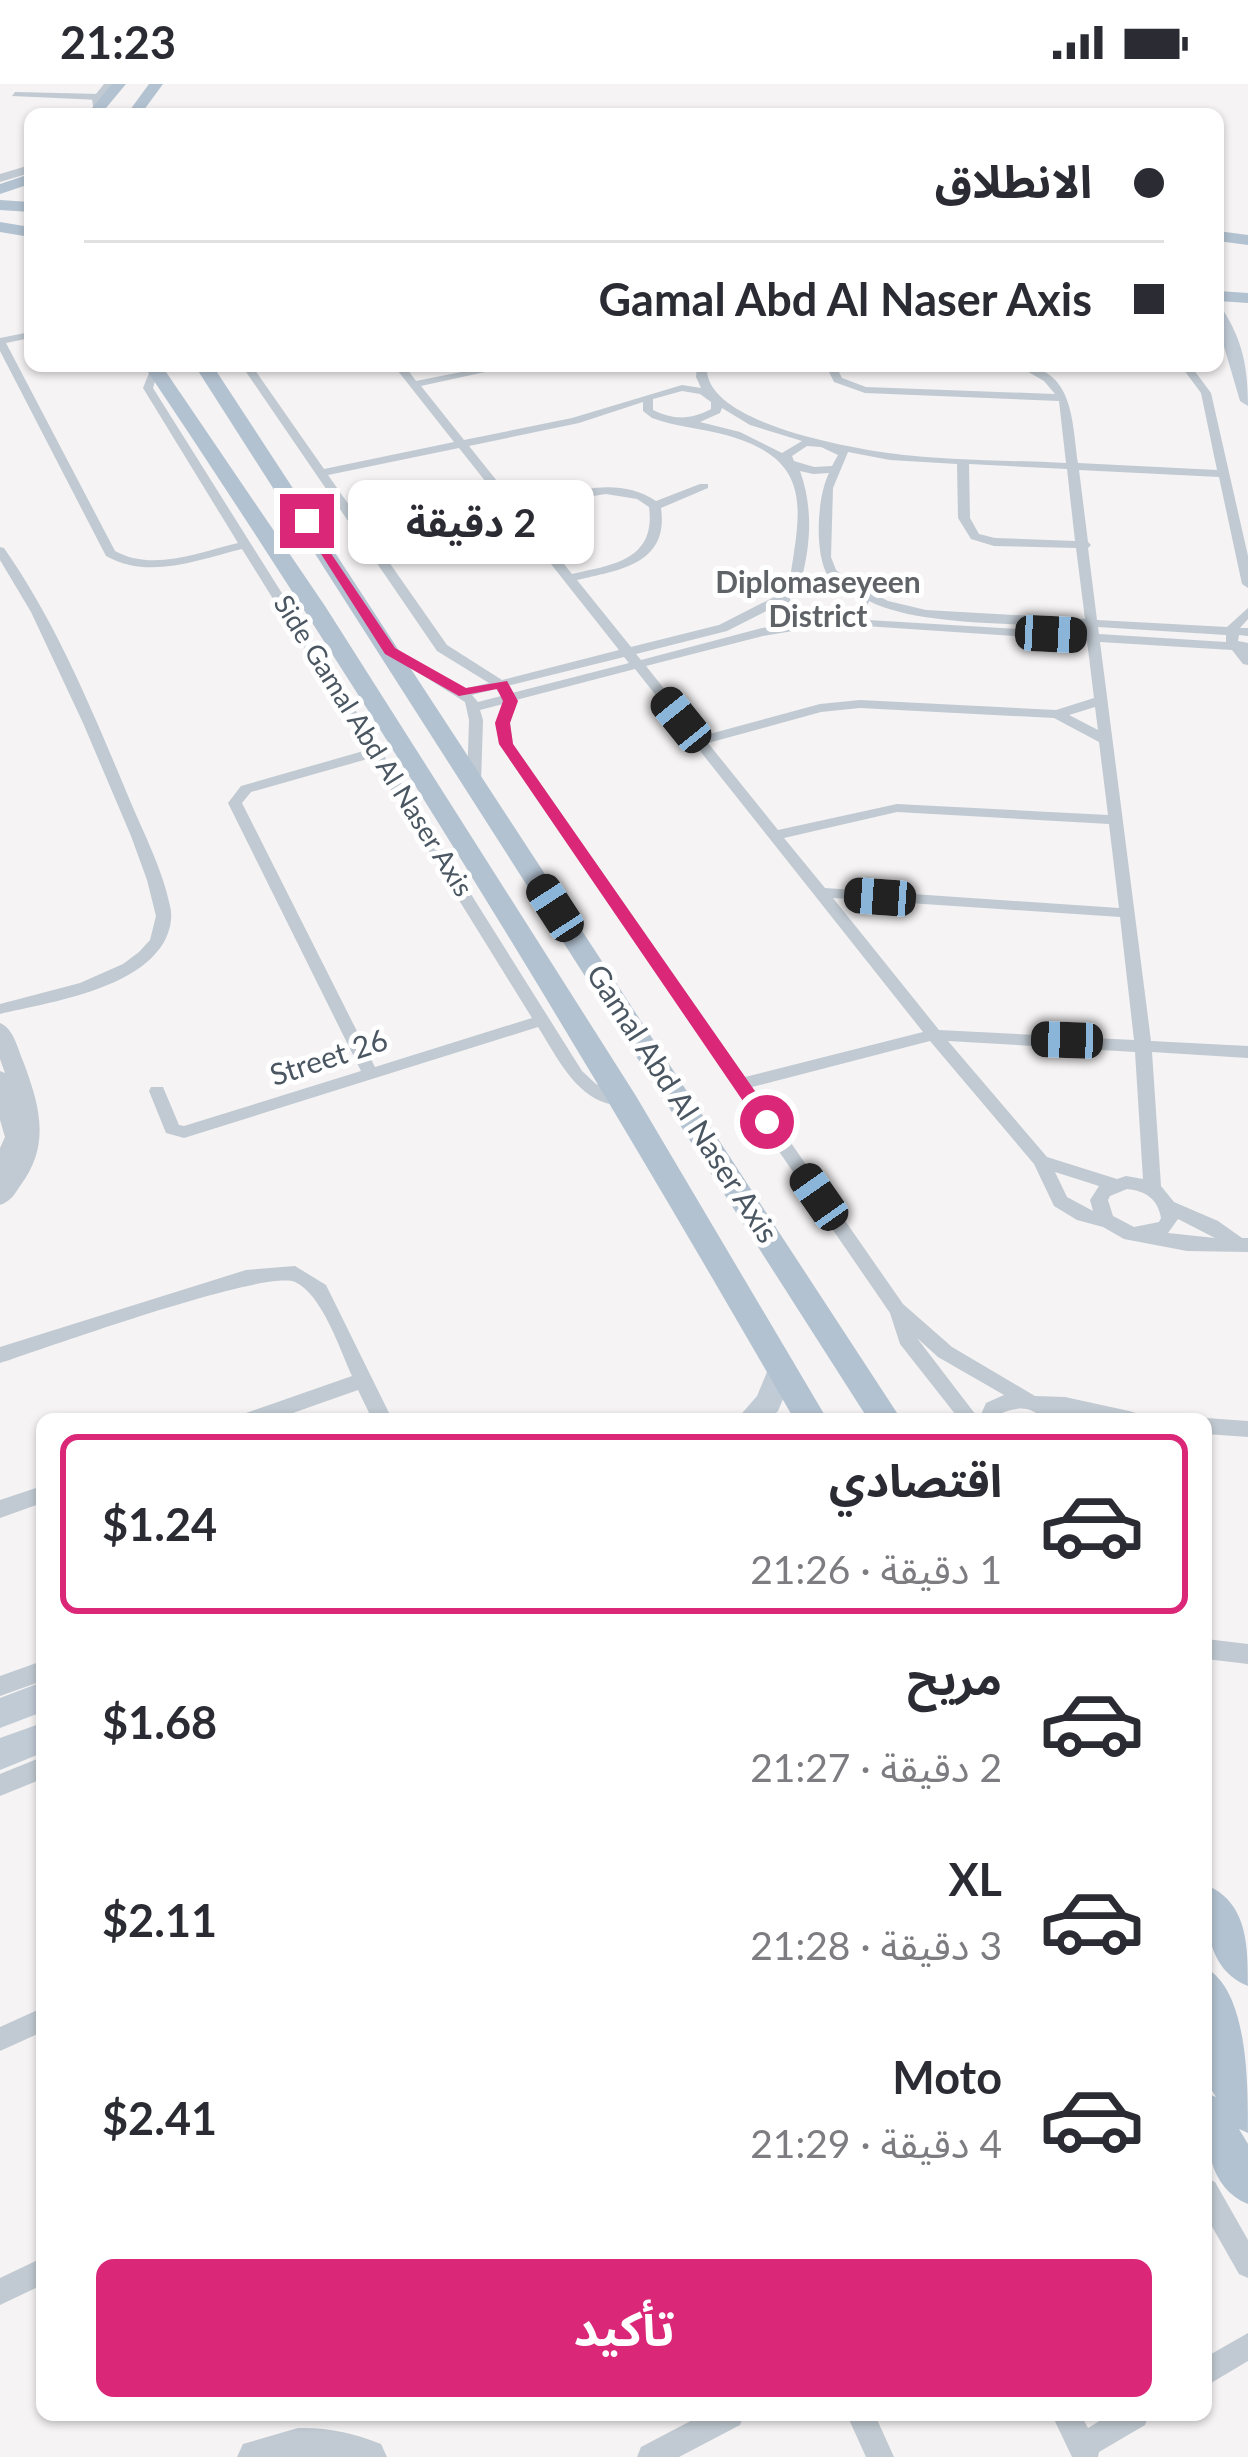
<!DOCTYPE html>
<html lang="ar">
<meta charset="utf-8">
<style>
body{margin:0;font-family:Lato,"Noto Sans Arabic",sans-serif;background:#f7f7f7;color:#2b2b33;direction:rtl;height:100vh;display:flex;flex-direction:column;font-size:45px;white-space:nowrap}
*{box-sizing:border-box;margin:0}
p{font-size:39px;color:#7c7c81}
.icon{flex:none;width:66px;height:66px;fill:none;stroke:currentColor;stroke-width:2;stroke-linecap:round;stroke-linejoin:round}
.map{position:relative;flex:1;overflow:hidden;direction:ltr}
.details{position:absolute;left:36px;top:1329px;width:1176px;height:1008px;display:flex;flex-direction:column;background:#fff;border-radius:18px;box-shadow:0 3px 9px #0004;direction:rtl}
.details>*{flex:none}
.guide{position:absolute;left:24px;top:24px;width:1200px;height:264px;border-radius:18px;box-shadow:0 3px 9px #0004;direction:rtl;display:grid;align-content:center;height:264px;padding:0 60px;background:#fff}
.end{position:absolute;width:54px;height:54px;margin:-27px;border:15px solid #db2777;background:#fff;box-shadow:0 0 0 6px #fff}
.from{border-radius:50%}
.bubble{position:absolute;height:84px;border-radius:18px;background:#fff;box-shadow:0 3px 9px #0004;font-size:39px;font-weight:700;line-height:84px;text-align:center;direction:rtl}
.car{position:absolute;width:36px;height:72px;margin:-36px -18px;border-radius:15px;box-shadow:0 0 9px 3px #0007;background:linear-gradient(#222 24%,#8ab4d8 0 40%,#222 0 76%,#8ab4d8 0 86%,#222 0)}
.guide b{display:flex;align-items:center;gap:42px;height:114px;font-size:45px}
.guide b+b{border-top:3px solid #e1e1e2}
.guide i{width:30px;height:30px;background:#2b2b33}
ul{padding:21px 0 0;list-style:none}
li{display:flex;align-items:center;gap:36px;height:180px;margin:0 24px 18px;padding:0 36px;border:6px solid transparent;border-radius:18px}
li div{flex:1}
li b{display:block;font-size:45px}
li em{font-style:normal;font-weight:700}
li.active{border-color:#db2777}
li>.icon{width:108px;height:108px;stroke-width:1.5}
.action{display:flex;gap:24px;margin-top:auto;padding:24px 60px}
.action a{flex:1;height:138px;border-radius:18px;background:#db2777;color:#fff;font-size:48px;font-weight:700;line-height:138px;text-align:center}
.status{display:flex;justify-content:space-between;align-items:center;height:84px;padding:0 60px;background:#fff;direction:ltr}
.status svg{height:33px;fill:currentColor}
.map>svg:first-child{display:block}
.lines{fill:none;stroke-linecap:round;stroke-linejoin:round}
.minor{fill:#c1cad2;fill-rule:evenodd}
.tertiary{fill:#c1cad2;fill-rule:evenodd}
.secondary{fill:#c1cbd6;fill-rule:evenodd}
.primary{fill:#b3c2d1;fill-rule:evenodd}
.route{fill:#db2777}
.labels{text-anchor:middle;stroke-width:10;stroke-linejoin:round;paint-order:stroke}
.far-street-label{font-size:27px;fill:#4a5661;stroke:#fff}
.far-quarter-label{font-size:30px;font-weight:bold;fill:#5f6368;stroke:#fff}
.street-label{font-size:30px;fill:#4a5661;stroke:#fff}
</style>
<div class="status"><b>21:23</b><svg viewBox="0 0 49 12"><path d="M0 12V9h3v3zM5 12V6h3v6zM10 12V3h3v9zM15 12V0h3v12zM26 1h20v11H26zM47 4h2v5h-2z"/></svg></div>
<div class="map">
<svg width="1248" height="2373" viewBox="0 0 1248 2373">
<rect width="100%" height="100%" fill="#f5f3f3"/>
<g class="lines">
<!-- minor -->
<path class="minor" d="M15,8L100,10L104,13L100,16L12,12Z
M30,248V254L6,259L115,467C153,488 199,468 238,459L143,304L151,284H159L153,304L582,987L596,1000L627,1013L629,1017L627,1021C581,1025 559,976 538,943L184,1054L166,1049L149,1007L151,1003H163L179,1041L184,1042L361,987L228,719L241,702L367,666L242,465C197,476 149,496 106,472L0,267V254ZM371,674L532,934L375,983L242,719L251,708Z
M242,282H252L324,385L454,358L394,282H405L416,297L491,282H512L421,302L464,356L572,334L682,301L701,304L696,293L697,282H707C702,338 846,363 888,369C946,377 1008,376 1066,379L1059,317L865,309L834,298L826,282H836L842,294L866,303L1055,310L1044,297L1018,282C1074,282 1072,338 1078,379L1217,386L1201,309L1181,282H1191L1211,309L1248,472V504L1242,500L1219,393L1079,386L1088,458L1091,461L1088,464L1097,536L1227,543L1248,524V535L1240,544H1248V552L1239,551L1238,557L1248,559V581L1243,580L1232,566L1100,558L1151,957L1248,962V974L1152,968L1161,1102L1174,1118L1218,1137L1242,1154H1248V1168L1187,1167L1124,1155L1103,1143L1077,1136L1054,1122L1034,1080L930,957L752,1003L903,1220L952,1263L1035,1312L1065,1313L1129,1327L1136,1329L1139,1335H1093L1065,1329H1061L1064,1335H1042C1031,1321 1015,1323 1000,1330L999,1335H959L900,1260L890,1229L499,660L496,639L503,620L480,626L483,636L481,700L474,704L467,700L469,636L465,618L384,567L395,564L463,605L489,599L437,567ZM682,307L700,310L711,318V325C691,336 673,336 653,326V315ZM643,318V327L652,334C676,343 701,344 726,351C816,376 800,427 789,501L783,503L778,511L719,541L631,563L577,496C620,486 669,480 661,424L708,404V400H700L656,417C614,389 562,411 517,422L469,362L579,339ZM722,324L750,341L802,357L782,369L740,348L700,338L720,329ZM807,362L821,363L838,371L832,382L814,383L794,377L792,372ZM459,364L619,566L502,596L447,561L328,391ZM848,368L890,376L957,380L958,434L971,455L994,462L1076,464L1085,535L926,526L888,517L849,496L836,486L831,473L833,404ZM969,380L1067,385L1075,457L995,454L979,450L970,434ZM800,387L813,390L829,389C817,413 814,469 828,492L818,491L801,497C811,460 813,423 800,387ZM606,410L637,415L649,423C656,476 613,481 572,490L522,428L567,416ZM819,499C837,500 853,502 858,521L855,525L826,535L795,526L789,513L792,508ZM869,517C919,543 1027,539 1086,543V549L851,535L864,531ZM780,520L786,531L808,538L762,544L641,576L636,570L727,547ZM835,540L1087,557L1094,614L1056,626L860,616L820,620L702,652L646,582L763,552ZM1098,543L1226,551V558L1099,550ZM624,573L629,579L512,609L507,602ZM635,585L923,948L745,993L513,660L510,639L516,616ZM496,605L501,612L478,618L472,611ZM1095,623L1098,646L1069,631ZM860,624L1054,634L1099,658L1108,731L897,720L778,746L708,659L821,628ZM897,728L1109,740L1119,824L825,804L784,754ZM833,814L1120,833L1134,956L939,946ZM948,957L1135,968L1143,1095L1126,1092L1117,1095L1047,1073ZM1055,1088L1099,1102L1090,1116L1093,1127L1067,1113ZM1127,1105C1146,1107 1158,1115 1161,1134L1159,1138L1134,1143L1113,1132L1108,1116L1110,1112ZM1178,1135L1215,1154L1168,1149ZM917,1254L938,1273L1004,1311L986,1319L979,1335Z
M0,463L4,464C58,541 95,633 131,719C145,752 163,787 170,822C173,834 170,847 164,858C136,906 50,918 0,930V920L80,899L123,880L139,868L150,856L156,832L147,796L131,752L83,639L31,528L0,476Z
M295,1182L326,1201L392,1335H372L358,1306L276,1335H243L246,1329L352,1292C340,1266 322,1210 295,1198C264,1185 46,1264 0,1279V1263L246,1186Z
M1206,1334L1248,1337V1353L1206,1350V1335H1203Z
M42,1402V1419L0,1434V1416Z
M1206,1555L1248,1560V1580L1206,1575Z
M42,1577V1597L0,1612V1592Z
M42,1673V1695L0,1712V1690Z
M42,1924V1948L0,1967V1943Z
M1206,2094L1215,2098L1248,2156V2194L1239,2190L1206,2132Z
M42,2174V2201L0,2221V2194Z
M1248,2249V2277L1206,2302V2273Z
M702,2331H744L740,2341L679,2373H637L641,2363Z
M847,2331H875L894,2373H866Z
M1052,2331H1081L1088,2344L1109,2331H1149L1145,2341L1099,2368L1098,2373H1072Z"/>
<!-- tertiary -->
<path class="tertiary" d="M104,0H115L104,15L102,28H94L92,15Z
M30,81V89L0,98V90Z
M0,939C14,945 17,963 23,977C40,1022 51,1061 20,1102C14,1111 11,1117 0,1121V1064L5,1053L0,1036V987L5,989L0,975Z
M298,2344C327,2343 354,2349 381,2360L387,2373H237L243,2360Z"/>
<!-- secondary -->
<path class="secondary" d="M1218,224L1223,226C1243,257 1248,285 1248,322L1240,317L1218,242Z
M782,1273L792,1276L796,1284L778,1327L770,1335H737L757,1312L772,1276Z
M42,1598V1628L0,1644V1614Z
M42,1639V1669L0,1686V1654Z"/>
<!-- primary -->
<path class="primary" d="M112,0H126L101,30H87Z
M149,0H163L141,30H127Z
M30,90V100L0,110V100Z
M0,116L30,118V128L0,126Z
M0,138L30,143V153L0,148Z
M1218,147L1248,151V161L1218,157Z
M1218,207L1248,209V219L1218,217Z
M144,282H162L325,522L636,1012L827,1335H794C588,977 374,625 144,282Z
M195,282H213L901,1335H868Z
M1206,1801C1248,1818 1248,1863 1248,1902C1206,1885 1206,1839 1206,1801Z
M1206,1884C1248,1908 1248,1998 1248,2049L1239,2045L1248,2060V2120C1204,2102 1206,2050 1206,2009L1216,2013L1206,1997Z"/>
</g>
<!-- route -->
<path class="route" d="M307,434L395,564L466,604L507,597L518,617L510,639L513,660L773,1033V1042H760L499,660L495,639L503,617L497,605L459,612L385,570L300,437Z"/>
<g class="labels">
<!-- far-street labels -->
<g class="far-street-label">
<text transform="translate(373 662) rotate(58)" y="9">Side Gamal Abd Al Naser Axis</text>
</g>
<!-- far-quarter labels -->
<g class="far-quarter-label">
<text x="818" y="509">Diplomaseyeen<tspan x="818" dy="34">District</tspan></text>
</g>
<!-- street labels -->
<g class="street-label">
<text transform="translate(329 974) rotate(-18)" y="10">Street 26</text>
<text transform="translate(682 1020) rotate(57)" y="10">Gamal Abd Al Naser Axis</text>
</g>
</g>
</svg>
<i class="end from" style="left:767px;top:1038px"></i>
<i class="end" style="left:307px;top:437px"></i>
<div class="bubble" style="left:348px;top:396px;width:246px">2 دقيقة</div>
<i class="car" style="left:1051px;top:550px;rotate:93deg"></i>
<i class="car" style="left:681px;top:636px;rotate:321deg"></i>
<i class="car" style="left:880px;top:813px;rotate:274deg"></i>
<i class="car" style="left:555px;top:824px;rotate:327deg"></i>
<i class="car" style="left:1067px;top:956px;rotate:272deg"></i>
<i class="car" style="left:819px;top:1113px;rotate:325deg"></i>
<div class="guide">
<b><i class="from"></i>الانطلاق</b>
<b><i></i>Gamal Abd Al Naser Axis</b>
</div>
<section class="details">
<ul>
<li class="active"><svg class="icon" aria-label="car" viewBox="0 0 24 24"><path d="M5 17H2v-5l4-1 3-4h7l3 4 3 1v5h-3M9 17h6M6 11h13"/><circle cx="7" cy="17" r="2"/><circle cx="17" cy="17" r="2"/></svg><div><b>اقتصادي</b><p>1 دقيقة · 21:26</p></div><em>$1.24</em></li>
<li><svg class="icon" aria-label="car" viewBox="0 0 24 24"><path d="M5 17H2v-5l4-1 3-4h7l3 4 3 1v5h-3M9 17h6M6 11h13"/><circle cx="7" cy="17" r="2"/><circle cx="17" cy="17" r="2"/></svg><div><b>مريح</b><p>2 دقيقة · 21:27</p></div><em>$1.68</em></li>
<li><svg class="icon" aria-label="car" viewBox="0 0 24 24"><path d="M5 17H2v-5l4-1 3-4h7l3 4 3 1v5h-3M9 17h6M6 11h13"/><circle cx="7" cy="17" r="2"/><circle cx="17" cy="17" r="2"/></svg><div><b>XL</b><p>3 دقيقة · 21:28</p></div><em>$2.11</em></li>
<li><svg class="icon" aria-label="car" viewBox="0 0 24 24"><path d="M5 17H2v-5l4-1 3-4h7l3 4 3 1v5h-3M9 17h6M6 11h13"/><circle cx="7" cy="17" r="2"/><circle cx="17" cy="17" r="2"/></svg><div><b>Moto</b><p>4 دقيقة · 21:29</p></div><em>$2.41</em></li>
</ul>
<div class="action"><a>تأكيد</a></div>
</section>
</div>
